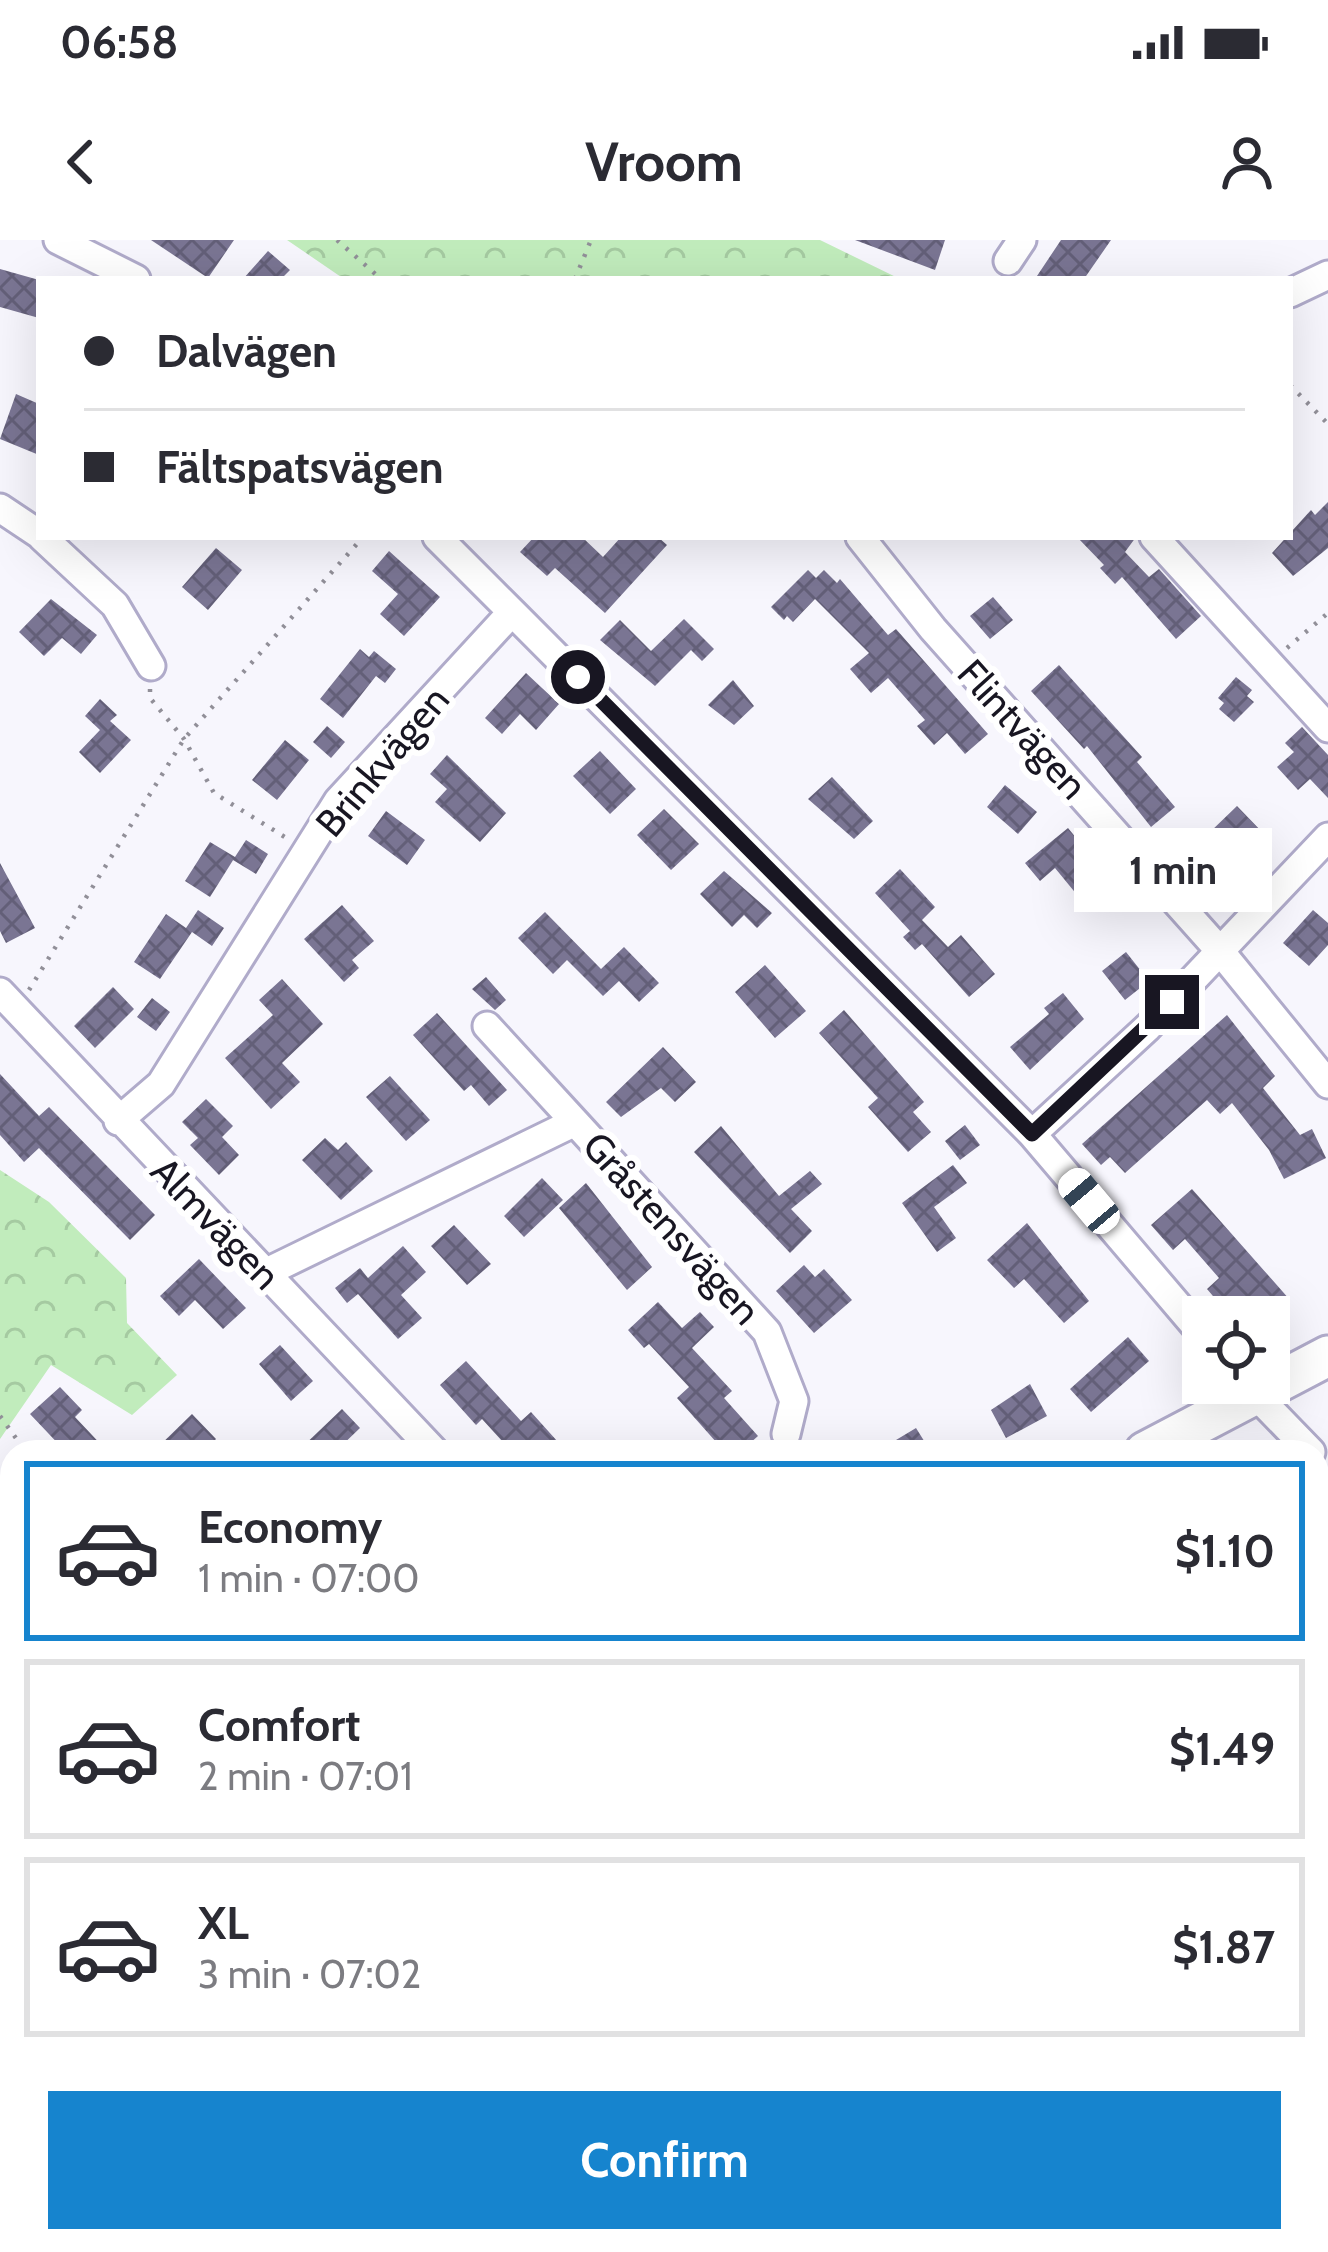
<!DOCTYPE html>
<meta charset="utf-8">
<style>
body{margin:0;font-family:Cabin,sans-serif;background:#f2f2f3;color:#2b2b33;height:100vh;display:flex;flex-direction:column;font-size:45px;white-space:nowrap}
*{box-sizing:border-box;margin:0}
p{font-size:39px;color:#7c7c81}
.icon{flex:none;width:66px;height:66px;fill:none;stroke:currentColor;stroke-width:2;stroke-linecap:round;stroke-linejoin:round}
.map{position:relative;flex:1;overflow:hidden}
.sheet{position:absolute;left:0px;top:1200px;width:1329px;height:813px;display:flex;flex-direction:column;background:#fff;border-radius:36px 36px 0 0;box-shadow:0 12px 48px #0002}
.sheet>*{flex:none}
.guide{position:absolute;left:36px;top:36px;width:1257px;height:264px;border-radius:0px;box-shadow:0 12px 48px #0002;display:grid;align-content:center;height:264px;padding:0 48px;background:#fff}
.fabs{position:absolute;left:1182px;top:1056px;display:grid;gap:24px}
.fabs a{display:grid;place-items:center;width:108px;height:108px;border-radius:0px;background:#fff;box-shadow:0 12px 48px #0002;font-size:60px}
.end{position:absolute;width:54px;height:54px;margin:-27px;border:15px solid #181622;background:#fff;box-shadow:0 0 0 6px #fff}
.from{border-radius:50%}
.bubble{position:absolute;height:84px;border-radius:0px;background:#fff;box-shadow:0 12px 48px #0002;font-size:39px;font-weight:700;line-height:84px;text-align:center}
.car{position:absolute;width:36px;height:72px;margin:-36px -18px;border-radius:15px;box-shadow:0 0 9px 3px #0007;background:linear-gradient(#fff 24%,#345 0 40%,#fff 0 76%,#345 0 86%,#fff 0)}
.guide b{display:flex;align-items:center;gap:42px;height:114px;font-size:45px}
.guide b+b{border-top:3px solid #e1e1e2}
.guide i{width:30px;height:30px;background:#2b2b33}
ul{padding:21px 0 0;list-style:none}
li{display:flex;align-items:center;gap:36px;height:180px;margin:0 24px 18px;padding:0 24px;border:6px solid #e1e1e2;border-radius:0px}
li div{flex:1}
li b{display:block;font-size:45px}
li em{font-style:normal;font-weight:700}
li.current{border-color:#1684ce}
li>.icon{width:108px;height:108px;stroke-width:1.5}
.cta{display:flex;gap:24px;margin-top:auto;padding:24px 48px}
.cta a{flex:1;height:138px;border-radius:0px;background:#1684ce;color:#fff;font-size:48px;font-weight:700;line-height:138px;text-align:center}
.status{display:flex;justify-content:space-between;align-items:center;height:84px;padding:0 60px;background:#fff;direction:ltr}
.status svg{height:33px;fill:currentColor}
header{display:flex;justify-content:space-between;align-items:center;height:156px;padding:0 48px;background:#fff;font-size:54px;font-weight:700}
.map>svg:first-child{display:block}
.forest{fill:url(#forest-crowns)}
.building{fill:url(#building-cross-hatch)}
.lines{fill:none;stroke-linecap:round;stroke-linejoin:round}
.street-casing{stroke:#b0abca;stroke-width:33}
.secondary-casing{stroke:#b0abca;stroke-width:45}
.path{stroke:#918f98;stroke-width:4.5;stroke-dasharray:3 9;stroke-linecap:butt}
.street{stroke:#fff;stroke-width:27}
.secondary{stroke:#fff;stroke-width:39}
.route{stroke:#181622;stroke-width:15}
.labels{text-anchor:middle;stroke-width:12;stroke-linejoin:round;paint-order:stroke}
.street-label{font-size:39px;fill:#181622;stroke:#fff}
</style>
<div class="status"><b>06:58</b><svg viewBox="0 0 49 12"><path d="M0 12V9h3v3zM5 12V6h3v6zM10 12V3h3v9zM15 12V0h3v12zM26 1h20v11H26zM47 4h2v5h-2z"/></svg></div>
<header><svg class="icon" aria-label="back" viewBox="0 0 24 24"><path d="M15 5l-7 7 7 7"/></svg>Vroom<svg class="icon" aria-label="person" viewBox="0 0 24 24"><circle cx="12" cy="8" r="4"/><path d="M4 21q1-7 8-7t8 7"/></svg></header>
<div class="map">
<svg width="1328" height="2012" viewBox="0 0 1328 2012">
<defs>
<pattern id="forest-crowns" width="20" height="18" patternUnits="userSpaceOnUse" patternTransform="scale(3)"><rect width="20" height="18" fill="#c1ecbc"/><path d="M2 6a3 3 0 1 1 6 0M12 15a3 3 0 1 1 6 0" fill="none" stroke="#a5caa1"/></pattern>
<pattern id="building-cross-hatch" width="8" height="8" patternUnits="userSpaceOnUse" patternTransform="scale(3)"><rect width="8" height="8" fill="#7a7593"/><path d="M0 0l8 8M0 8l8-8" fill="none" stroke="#635f78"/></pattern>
</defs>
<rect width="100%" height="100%" fill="#f7f6fd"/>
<!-- forest -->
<path class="forest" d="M287,0H820L900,39H344Z
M0,930L49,962L126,1038L127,1083L177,1135L132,1175L51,1125L0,1199Z"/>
<!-- building -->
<path class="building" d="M151,0H234L208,38Z
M855,0H945L935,30Z
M1061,0H1111L1084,39H1035Z
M268,11L290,30L281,39H243Z
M0,29L39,40V78L0,67Z
M16,154L39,164V215L0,199Z
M1328,262V308L1293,336L1272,313L1311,270L1315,275Z
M534,297H582L603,317L621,297H658L667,305L605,373L555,328L547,336L520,312Z
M1077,297H1136L1125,312L1149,337L1159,329L1201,376L1176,399L1122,337L1115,344L1100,328L1104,325Z
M216,308L242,330L208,370L182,347Z
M389,311L440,357L404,396L380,374L398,354L372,331Z
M808,330L816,338L824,330L837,343L840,339L888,395L896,389L988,494L965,514L947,493L934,505L917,486L925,480L888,438L871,453L850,429L869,413L815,359L793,382L787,376L784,380L771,367Z
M993,357L1013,380L990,399L970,376Z
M51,359L97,395L81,414L62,398L44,416L19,392Z
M684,379L714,409L702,421L691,410L655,446L600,400L620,380L651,411Z
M360,409L369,417L374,411L396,429L385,443L376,436L343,478L320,459Z
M1059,425L1142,517L1137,522L1175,567L1151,587L1087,506L1084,509L1031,451Z
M526,433L559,464L536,490L520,474L502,494L485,478Z
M1236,437L1252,450L1247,456L1254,462L1234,482L1219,469L1224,463L1218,458Z
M733,440L754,466L734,485L708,465Z
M100,459L117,475L110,481L131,500L100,533L79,512L100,490L85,476Z
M327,486L345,502L331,518L313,502Z
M1302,487L1328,515V558L1310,539L1298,550L1277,527L1294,512L1285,503Z
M285,500L309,520L277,560L252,540Z
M600,511L636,549L610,574L573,536Z
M447,515L506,573L480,602L435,562L447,549L430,534Z
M832,537L873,581L854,599L808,559Z
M1005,545L1037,572L1018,594L987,567Z
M1237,566L1265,595L1210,656L1178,623Z
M664,569L699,604L671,630L637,595Z
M386,571L425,600L407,625L368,596Z
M1068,588L1114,644L1087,667L1055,628L1040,641L1025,623Z
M246,600L268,614L256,634L233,620Z
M210,602L235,617L210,657L185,641Z
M0,623L35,688L6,703L0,691Z
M900,629L935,667L922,680L948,707L961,695L995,734L969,757L922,704L915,710L903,697L910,691L875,653Z
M724,631L772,673L757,688L744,675L732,687L700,654Z
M342,665L374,701L352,720L359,728L344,742L304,699Z
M198,670L224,688L212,706L192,692L160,739L134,722L166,674L186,688Z
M1313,670L1328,683V705L1309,726L1283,703Z
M545,672L601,729L624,707L659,743L639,762L619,741L603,756L567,720L553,734L518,698Z
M1126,712L1149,741L1125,760L1102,731Z
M765,725L806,771L775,798L735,752Z
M486,737L506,760L495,770L472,749Z
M282,739L323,784L282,823L300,842L271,869L225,818L273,775L259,760Z
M113,747L134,769L95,808L74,786Z
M1063,753L1084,779L1030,830L1010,807L1049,774L1044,768Z
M152,758L170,772L156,791L137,777Z
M844,770L924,862L913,872L931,892L908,912L868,867L878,858L819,793Z
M437,773L507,850L489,866L471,845L464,851L413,795Z
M1227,775L1275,836L1263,848L1300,895L1312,889L1326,918L1284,939L1269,910L1232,863L1220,874L1207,860L1125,933L1110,917L1101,925L1082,904Z
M663,807L696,842L675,862L661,848L621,877L606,862Z
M0,834L39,876L49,867L155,975L130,1000L39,908L24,922L0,895Z
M390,836L430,880L406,901L366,857Z
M206,859L233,886L222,897L239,915L219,935L190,905L198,898L182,882Z
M965,885L980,905L960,920L945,901Z
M721,886L779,956L810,931L822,944L791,969L812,991L790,1013L694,912Z
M325,898L338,910L346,902L373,931L341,960L302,920Z
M953,925L967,943L934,967L956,998L937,1012L902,963Z
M542,938L563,960L524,997L504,976Z
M586,943L652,1027L627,1050L559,968Z
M1192,949L1290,1060L1270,1077H1253L1241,1064L1229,1075L1207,1049L1219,1038L1185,999L1173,1010L1151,985Z
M1027,983L1089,1061L1064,1083L1024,1039L1014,1048L987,1020Z
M454,985L491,1024L467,1045L431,1006Z
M403,1006L426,1032L401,1055L422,1078L398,1099L358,1054L347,1063L335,1048L360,1028L368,1038Z
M199,1019L246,1068L223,1089L195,1060L179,1076L160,1056Z
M804,1025L815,1037L824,1029L852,1060L814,1093L776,1051Z
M658,1062L682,1088L700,1072L714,1087L692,1108L732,1151L724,1158L758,1196L740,1212H725L677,1158L689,1147L649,1104L644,1108L628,1090Z
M1128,1097L1149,1121L1091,1172L1070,1149Z
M280,1105L313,1141L291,1161L259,1124Z
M466,1121L521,1181L531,1172L567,1212H512L482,1179L476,1185L440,1145Z
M1030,1144L1047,1176L1006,1198L991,1170Z
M60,1147L82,1170L75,1177L108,1212H66L30,1174Z
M342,1169L360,1188L335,1212H297Z
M192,1174L216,1199L204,1212H153Z
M916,1188L931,1212H903L896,1200Z"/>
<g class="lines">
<defs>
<path id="street" d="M58,0L136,39
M1008,21L1022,0
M1290,53L1328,35
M0,268L39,294
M42,297L115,365L151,426
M860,297L933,389L1220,711L1328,844
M1154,297L1328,488
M512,372L1032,894L1203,1095
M0,752L435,1212
M487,786L575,882
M118,881L161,844L338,561L512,372L437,297
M1032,894L1148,787L1328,597
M265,1033L575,882L767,1092L794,1161L786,1194
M1247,1146L1311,1212
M0,1440L12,1408
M1317,1624L1328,1635
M0,1673L12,1685
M0,1798L12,1785
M768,2001L773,2012
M1307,2001L1323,2012
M413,2011L419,2012"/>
<path id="secondary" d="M1145,1212L1328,1116
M49,2012L57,2001"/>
</defs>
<!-- street casing -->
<use href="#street" class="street-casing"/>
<!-- secondary casing -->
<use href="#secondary" class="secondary-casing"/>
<!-- path -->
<path class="path" d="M337,0L381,39
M575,39L591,0
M1290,145L1328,184
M1287,408L1328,373
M150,449V458L184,499L214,553L288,599
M29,750L184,499L363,297
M0,1176L26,1212
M1000,2012L1011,2001"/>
<!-- street -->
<use href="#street" class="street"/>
<!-- secondary -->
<use href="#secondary" class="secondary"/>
</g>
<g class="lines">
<!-- route -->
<path class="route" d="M578,437L1032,894L1172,762"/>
</g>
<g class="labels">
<!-- street labels -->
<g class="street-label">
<text transform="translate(1023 489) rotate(48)" y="14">Flintvägen</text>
<text transform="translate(382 521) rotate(-50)" y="14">Brinkvägen</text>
<text transform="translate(216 983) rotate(46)" y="14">Almvägen</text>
<text transform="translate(672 988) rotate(48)" y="14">Gråstensvägen</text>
</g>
</g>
</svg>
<div class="fabs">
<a><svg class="icon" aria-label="locate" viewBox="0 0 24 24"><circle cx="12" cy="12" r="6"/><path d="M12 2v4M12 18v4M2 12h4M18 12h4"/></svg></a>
</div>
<i class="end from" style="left:578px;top:437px"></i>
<i class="end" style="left:1172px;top:762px"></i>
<div class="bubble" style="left:1074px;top:588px;width:198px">1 min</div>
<i class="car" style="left:1089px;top:961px;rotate:320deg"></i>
<div class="guide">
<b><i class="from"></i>Dalvägen</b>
<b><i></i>Fältspatsvägen</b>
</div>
<section class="sheet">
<ul>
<li class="current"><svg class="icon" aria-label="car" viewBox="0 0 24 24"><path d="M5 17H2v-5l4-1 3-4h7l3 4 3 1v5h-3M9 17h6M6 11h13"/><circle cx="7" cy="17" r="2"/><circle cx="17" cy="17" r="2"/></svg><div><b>Economy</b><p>1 min · 07:00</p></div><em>$1.10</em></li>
<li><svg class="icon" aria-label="car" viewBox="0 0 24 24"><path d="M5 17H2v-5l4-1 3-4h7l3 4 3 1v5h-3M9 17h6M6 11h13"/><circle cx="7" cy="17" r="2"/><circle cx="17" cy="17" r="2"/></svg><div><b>Comfort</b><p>2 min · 07:01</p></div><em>$1.49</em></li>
<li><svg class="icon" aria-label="car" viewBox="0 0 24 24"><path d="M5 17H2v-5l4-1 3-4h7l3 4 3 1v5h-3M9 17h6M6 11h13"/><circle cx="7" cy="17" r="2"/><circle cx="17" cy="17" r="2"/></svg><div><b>XL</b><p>3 min · 07:02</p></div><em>$1.87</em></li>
</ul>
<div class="cta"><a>Confirm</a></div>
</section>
</div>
